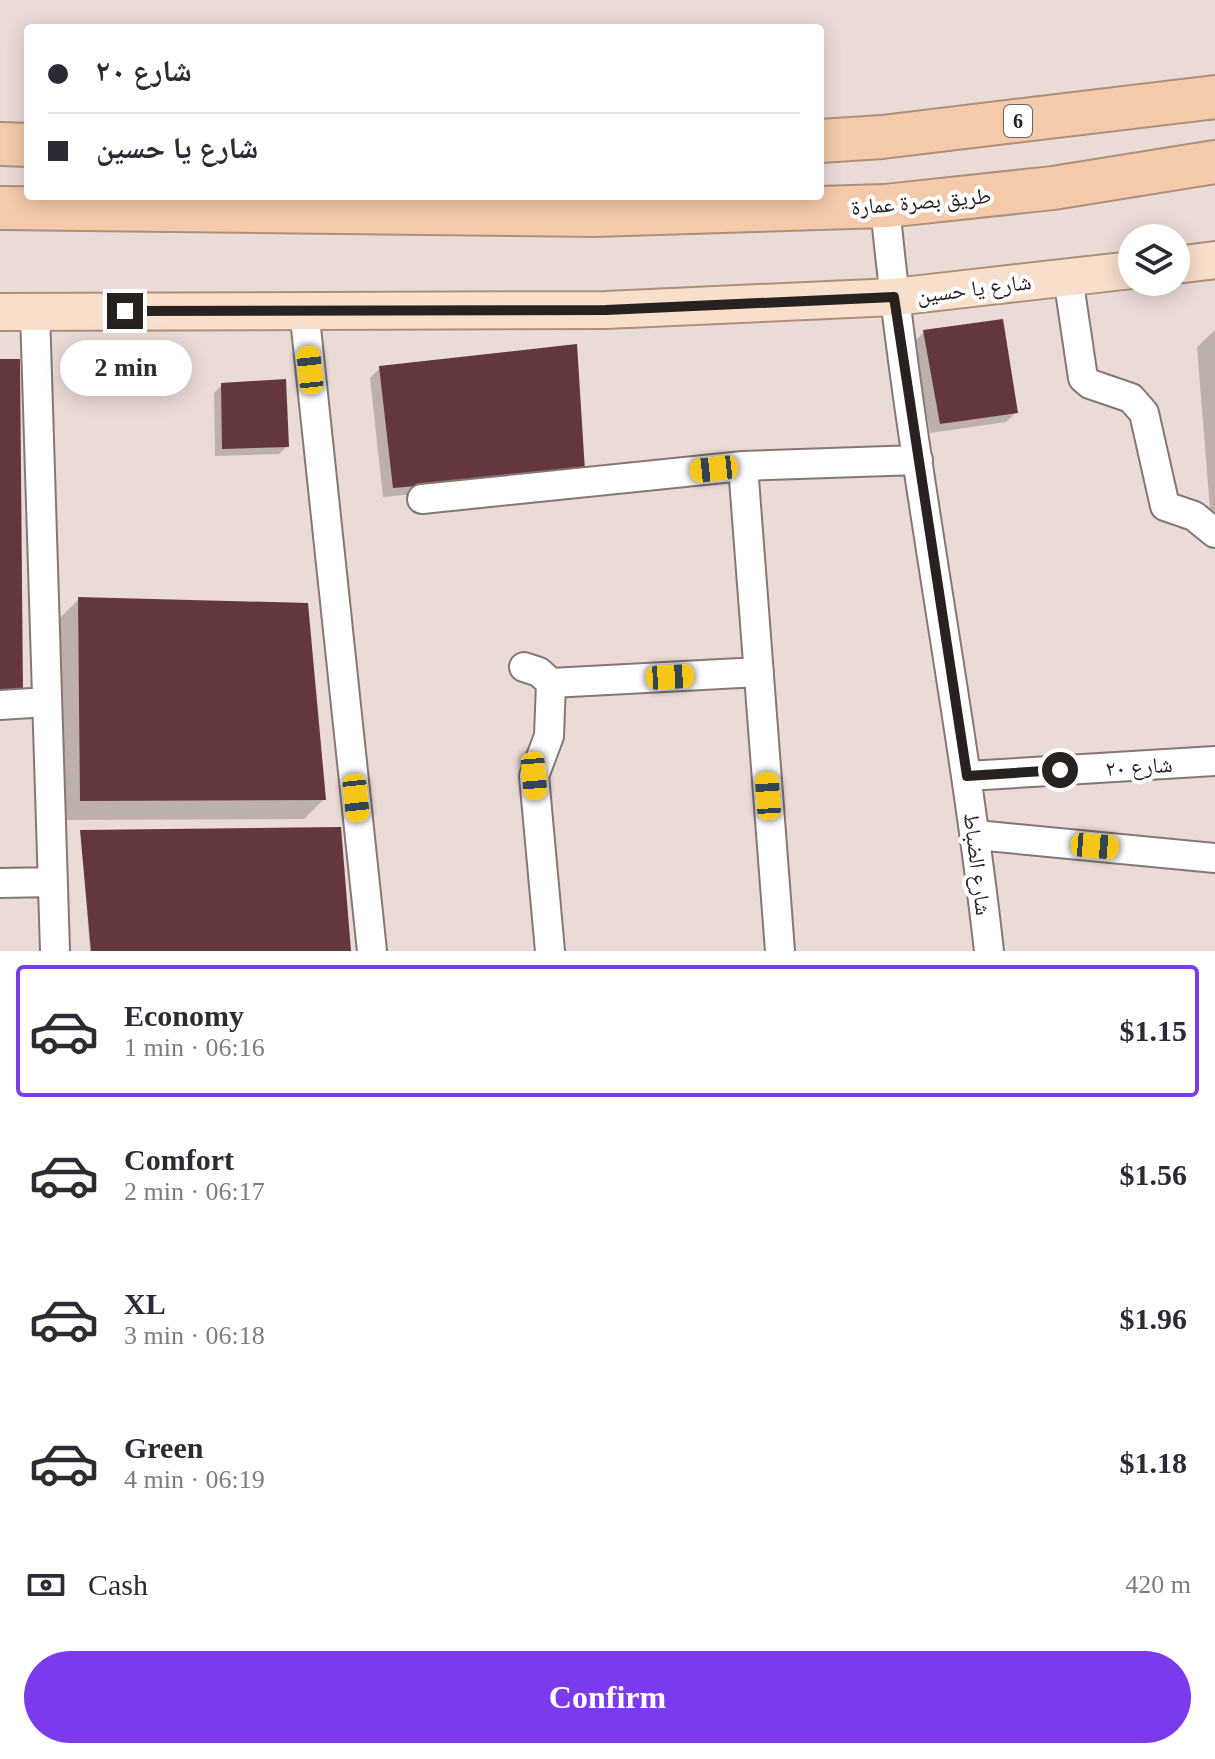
<!DOCTYPE html>
<meta charset="utf-8">
<style>
body{margin:0;font-family:"Times New Roman","Noto Naskh Arabic",serif;background:#f2f2f3;color:#2b2b33;height:100vh;display:flex;flex-direction:column;font-size:30px;white-space:nowrap}
*{box-sizing:border-box;margin:0}
p{font-size:26px;color:#7c7c81}
.icon{flex:none;width:44px;height:44px;fill:none;stroke:currentColor;stroke-width:2;stroke-linecap:round;stroke-linejoin:round}
.map{position:relative;height:951px;overflow:hidden}
.sheet{display:flex;flex-direction:column;background:#fff;flex:1}
.sheet>*{flex:none}
.hud{position:absolute;left:24px;top:24px;width:800px;height:176px;border-radius:8px;box-shadow:0 4px 20px #0003;display:grid;align-content:center;height:176px;padding:0 24px;background:#fff}
.fabs{position:absolute;left:1118px;top:224px;display:grid;gap:16px}
.fabs a{display:grid;place-items:center;width:72px;height:72px;border-radius:50%;background:#fff;box-shadow:0 4px 20px #0003;font-size:40px}
.end{position:absolute;width:36px;height:36px;margin:-18px;border:10px solid #272120;background:#fff;box-shadow:0 0 0 4px #fff}
.from{border-radius:50%}
.bubble{position:absolute;height:56px;border-radius:28px;background:#fff;box-shadow:0 4px 20px #0003;font-size:26px;font-weight:700;line-height:56px;text-align:center}
.car{position:absolute;width:24px;height:48px;margin:-24px -12px;border-radius:10px;box-shadow:0 0 6px 2px #0007;background:linear-gradient(#f5c518 24%,#345 0 40%,#f5c518 0 76%,#345 0 86%,#f5c518 0)}
.hud b{display:flex;align-items:center;gap:28px;height:76px;font-size:30px}
.hud b+b{border-top:2px solid #e1e1e2}
.hud i{width:20px;height:20px;background:#2b2b33}
ul{padding:14px 0 0;list-style:none}
li{display:flex;align-items:center;gap:24px;height:132px;margin:0 16px 12px;padding:0 8px;border:4px solid transparent;border-radius:8px}
li div{flex:1}
li b{display:block;font-size:30px}
li em{font-style:normal;font-weight:700}
li.selected{border-color:#7c3aed}
li>.icon{width:72px;height:72px;stroke-width:1.5}
.pay{display:flex;align-items:center;gap:20px;height:88px;padding:0 24px;font-size:30px}
.pay p{margin-inline-start:auto}
.cta{display:flex;gap:16px;margin-top:auto;padding:16px 24px}
.cta a{flex:1;height:92px;border-radius:48px;background:#7c3aed;color:#fff;font-size:32px;font-weight:700;line-height:92px;text-align:center}
.map>svg:first-child{display:block}
.shadow{fill:#0003}
.building{fill:#64363e}
.lines{fill:none;stroke-linecap:round;stroke-linejoin:round}
.minor-casing{stroke:#857773;stroke-width:32}
.major-casing{stroke:#ac8f7a;stroke-width:40}
.highway-casing{stroke:#ac8f7a;stroke-width:46}
.minor{stroke:#fff;stroke-width:28}
.major{stroke:#f8dfcc;stroke-width:36}
.highway{stroke:#f4caaa;stroke-width:42}
.route{stroke:#272120;stroke-width:10}
.labels{text-anchor:middle;stroke-width:8;stroke-linejoin:round;paint-order:stroke}
.shield{fill:#fff;stroke:#686463;stroke-width:2}
.shield-label{font-size:20px;font-weight:bold;fill:#272120}
.street-label{font-size:22px;fill:#272120;stroke:#fff}
</style>
<div class="map">
<svg width="1215" height="951" viewBox="0 0 1215 951">
<rect width="100%" height="100%" fill="#ebdbd7"/>
<!-- shadow -->
<path class="shadow" d="M1215,330V534H1212L1197,347Z
M924,332L1016,412L1006,422L930,433L914,342Z
M380,368L573,480L383,497L370,378Z
M222,385L287,446L279,454L215,456L214,393Z
M79,599L324,799L304,819L61,820L59,619Z
M81,832L349,951H90Z"/>
<!-- building -->
<path class="building" d="M1003,319L1018,413L940,424L923,330Z
M577,344L585,471L393,488L379,366Z
M0,359H20L23,696L0,697Z
M286,379L289,447L222,449L221,383Z
M78,597L308,603L326,800L80,801Z
M341,827L351,951H91L80,830Z"/>
<g class="lines">
<defs>
<path id="minor" d="M885,206C909,456 961,702 989,951
M1068,277L1083,378L1090,384L1131,398L1144,413L1165,506L1194,516L1215,533
M304,309L372,951
M35,312L55,951
M743,466L780,951
M422,499L743,466L918,460
M524,667L539,672L551,683L549,736L534,776L550,951
M551,683L759,672
M0,705L47,702
M967,776L1215,761
M976,835L1215,858
M0,883L52,882"/>
<path id="major" d="M1176,265L1215,260
M0,312L606,310L894,297L1132,270"/>
<path id="highway" d="M820,141L882,137L1215,97
M0,144L28,145
M0,208L594,215L885,206L1053,188L1215,162"/>
</defs>
<!-- minor casing -->
<use href="#minor" class="minor-casing"/>
<!-- major casing -->
<use href="#major" class="major-casing"/>
<!-- highway casing -->
<use href="#highway" class="highway-casing"/>
<!-- minor -->
<use href="#minor" class="minor"/>
<!-- major -->
<use href="#major" class="major"/>
<!-- highway -->
<use href="#highway" class="highway"/>
</g>
<g class="lines">
<!-- route -->
<path class="route" d="M125,311L606,310L894,297L967,776L1060,770"/>
</g>
<g class="labels">
<!-- shield labels -->
<rect class="shield" x="1004" y="105" width="28" height="32" rx="6"/>
<g class="shield-label">
<text x="1018" y="128">6</text>
</g>
<!-- street labels -->
<g class="street-label">
<text transform="translate(921 201) rotate(-5)" y="8">طريق بصرة عمارة</text>
<text transform="translate(974 288) rotate(-7)" y="8">شارع يا حسين</text>
<text transform="translate(1139 766) rotate(-4)" y="8">شارع ٢٠</text>
<text transform="translate(978 864) rotate(83)" y="8">شارع الضباط</text>
</g>
</g>
</svg>
<div class="fabs">
<a><svg class="icon" aria-label="layers" viewBox="0 0 24 24"><path d="M12 4l9 5-9 5-9-5zM3 14l9 5 9-5"/></svg></a>
</div>
<i class="end from" style="left:1060px;top:770px"></i>
<i class="end" style="left:125px;top:311px"></i>
<div class="bubble" style="left:60px;top:340px;width:132px">2 min</div>
<i class="car" style="left:310px;top:370px;rotate:354deg"></i>
<i class="car" style="left:714px;top:469px;rotate:264deg"></i>
<i class="car" style="left:670px;top:677px;rotate:87deg"></i>
<i class="car" style="left:534px;top:776px;rotate:175deg"></i>
<i class="car" style="left:768px;top:796px;rotate:356deg"></i>
<i class="car" style="left:356px;top:798px;rotate:174deg"></i>
<i class="car" style="left:1095px;top:846px;rotate:95deg"></i>
<div class="hud">
<b><i class="from"></i>شارع ٢٠</b>
<b><i></i>شارع يا حسين</b>
</div>
</div>
<section class="sheet">
<ul>
<li class="selected"><svg class="icon" aria-label="car" viewBox="0 0 24 24"><path d="M5 17H2v-5l4-1 3-4h7l3 4 3 1v5h-3M9 17h6M6 11h13"/><circle cx="7" cy="17" r="2"/><circle cx="17" cy="17" r="2"/></svg><div><b>Economy</b><p>1 min · 06:16</p></div><em>$1.15</em></li>
<li><svg class="icon" aria-label="car" viewBox="0 0 24 24"><path d="M5 17H2v-5l4-1 3-4h7l3 4 3 1v5h-3M9 17h6M6 11h13"/><circle cx="7" cy="17" r="2"/><circle cx="17" cy="17" r="2"/></svg><div><b>Comfort</b><p>2 min · 06:17</p></div><em>$1.56</em></li>
<li><svg class="icon" aria-label="car" viewBox="0 0 24 24"><path d="M5 17H2v-5l4-1 3-4h7l3 4 3 1v5h-3M9 17h6M6 11h13"/><circle cx="7" cy="17" r="2"/><circle cx="17" cy="17" r="2"/></svg><div><b>XL</b><p>3 min · 06:18</p></div><em>$1.96</em></li>
<li><svg class="icon" aria-label="car" viewBox="0 0 24 24"><path d="M5 17H2v-5l4-1 3-4h7l3 4 3 1v5h-3M9 17h6M6 11h13"/><circle cx="7" cy="17" r="2"/><circle cx="17" cy="17" r="2"/></svg><div><b>Green</b><p>4 min · 06:19</p></div><em>$1.18</em></li>
</ul>
<div class="pay"><svg class="icon" aria-label="cash" viewBox="0 0 24 24"><path d="M3 7h18v10H3z"/><circle cx="12" cy="12" r="2"/></svg>Cash<p>420 m</p></div>
<div class="cta"><a>Confirm</a></div>
</section>
